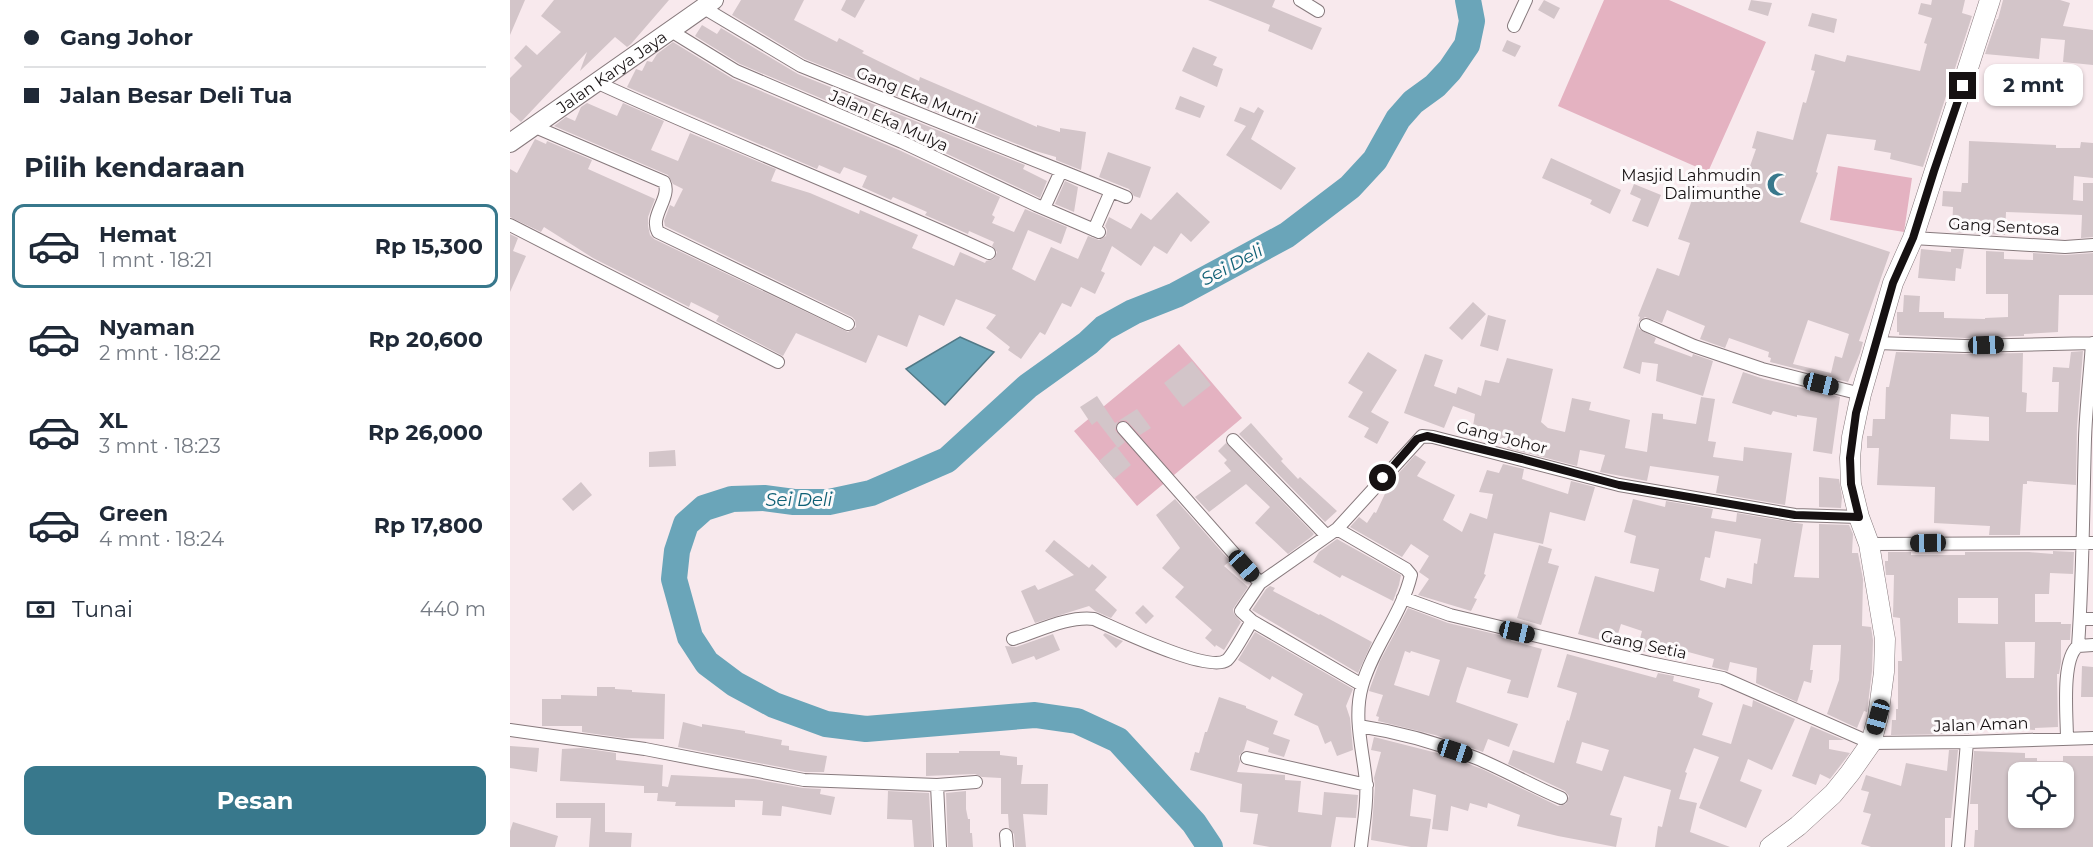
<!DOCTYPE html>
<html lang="id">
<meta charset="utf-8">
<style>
body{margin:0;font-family:Montserrat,sans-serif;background:#f6f6f7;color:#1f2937;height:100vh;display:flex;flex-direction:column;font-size:22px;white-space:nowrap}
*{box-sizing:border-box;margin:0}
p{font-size:20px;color:#747a83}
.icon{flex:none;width:33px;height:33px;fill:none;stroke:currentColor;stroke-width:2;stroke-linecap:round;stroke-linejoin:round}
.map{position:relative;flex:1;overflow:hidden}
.side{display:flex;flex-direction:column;background:#fff;width:510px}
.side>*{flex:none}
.top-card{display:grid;align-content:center;height:132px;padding:0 24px;background:#fff}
.controls{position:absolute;left:1498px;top:762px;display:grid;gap:12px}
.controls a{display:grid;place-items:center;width:66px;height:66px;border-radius:12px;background:#fff;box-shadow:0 2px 4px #0004;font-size:30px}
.end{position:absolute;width:27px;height:27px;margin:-14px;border:8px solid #161112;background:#fff;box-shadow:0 0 0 3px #fff}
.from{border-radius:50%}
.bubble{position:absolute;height:42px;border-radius:12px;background:#fff;box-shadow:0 2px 4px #0004;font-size:20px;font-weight:700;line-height:42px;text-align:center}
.car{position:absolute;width:18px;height:36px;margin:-18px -9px;border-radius:8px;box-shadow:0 0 4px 2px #0007;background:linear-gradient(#222 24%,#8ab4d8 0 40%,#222 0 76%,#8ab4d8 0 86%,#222 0)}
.top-card b{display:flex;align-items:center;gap:21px;height:57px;font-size:22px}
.top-card b+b{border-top:2px solid #e0e1e3}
.top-card i{width:15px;height:15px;background:#1f2937}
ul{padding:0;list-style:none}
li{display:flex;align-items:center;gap:18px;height:84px;margin:0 12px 9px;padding:0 12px;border:3px solid transparent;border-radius:12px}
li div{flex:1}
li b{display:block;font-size:22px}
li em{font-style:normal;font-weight:700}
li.selected{border-color:#38788c}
li>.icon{width:54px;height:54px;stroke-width:1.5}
h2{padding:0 24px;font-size:27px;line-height:72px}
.pay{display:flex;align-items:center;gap:15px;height:66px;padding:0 24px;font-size:22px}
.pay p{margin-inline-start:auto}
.primary-button{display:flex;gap:12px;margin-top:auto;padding:12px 24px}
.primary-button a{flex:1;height:69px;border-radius:12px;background:#38788c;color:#fff;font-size:24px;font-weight:700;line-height:69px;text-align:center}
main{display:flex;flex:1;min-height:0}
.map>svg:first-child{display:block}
.green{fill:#e4b2c1}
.water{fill:#6aa5b9;stroke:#517987;stroke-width:1.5}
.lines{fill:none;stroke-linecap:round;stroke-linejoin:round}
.river{stroke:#6aa5b9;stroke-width:26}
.building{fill:#d3c5c9;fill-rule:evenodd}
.street-casing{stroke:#877a7d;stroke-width:14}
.secondary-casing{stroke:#877a7d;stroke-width:20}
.primary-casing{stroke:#877a7d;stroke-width:21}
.street{stroke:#fff;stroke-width:12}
.secondary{stroke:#fff;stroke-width:18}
.primary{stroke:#fff;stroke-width:20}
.route{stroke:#161112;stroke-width:8}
.labels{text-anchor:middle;stroke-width:6;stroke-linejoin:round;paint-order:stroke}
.street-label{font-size:16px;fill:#161112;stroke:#fdfafb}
.poi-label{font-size:16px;fill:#161112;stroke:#fdfafb;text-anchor:end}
.water-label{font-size:18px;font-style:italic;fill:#0f6075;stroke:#fdfafb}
</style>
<main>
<section class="side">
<div class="top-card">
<b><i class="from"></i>Gang Johor</b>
<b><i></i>Jalan Besar Deli Tua</b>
</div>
<h2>Pilih kendaraan</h2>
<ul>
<li class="selected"><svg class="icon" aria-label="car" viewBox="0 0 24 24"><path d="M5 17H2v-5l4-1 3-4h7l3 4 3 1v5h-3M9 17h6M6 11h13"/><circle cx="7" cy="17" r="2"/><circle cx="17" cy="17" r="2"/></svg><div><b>Hemat</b><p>1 mnt · 18:21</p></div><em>Rp 15,300</em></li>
<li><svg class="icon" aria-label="car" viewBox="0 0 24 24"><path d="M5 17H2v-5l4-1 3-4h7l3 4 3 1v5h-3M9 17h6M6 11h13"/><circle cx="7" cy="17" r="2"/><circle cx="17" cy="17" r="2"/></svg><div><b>Nyaman</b><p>2 mnt · 18:22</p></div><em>Rp 20,600</em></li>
<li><svg class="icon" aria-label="car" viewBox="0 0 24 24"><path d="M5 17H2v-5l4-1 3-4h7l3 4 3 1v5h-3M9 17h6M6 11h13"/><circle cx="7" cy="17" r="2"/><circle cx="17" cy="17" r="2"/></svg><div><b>XL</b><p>3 mnt · 18:23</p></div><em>Rp 26,000</em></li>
<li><svg class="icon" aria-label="car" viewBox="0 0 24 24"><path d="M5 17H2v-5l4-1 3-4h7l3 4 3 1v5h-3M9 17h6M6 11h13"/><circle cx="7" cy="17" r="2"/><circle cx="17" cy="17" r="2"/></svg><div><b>Green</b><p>4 mnt · 18:24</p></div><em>Rp 17,800</em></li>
</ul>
<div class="pay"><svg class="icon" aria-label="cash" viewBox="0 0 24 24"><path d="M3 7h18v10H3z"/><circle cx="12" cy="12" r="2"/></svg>Tunai<p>440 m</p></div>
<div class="primary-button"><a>Pesan</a></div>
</section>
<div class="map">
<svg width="1583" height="847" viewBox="0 0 1583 847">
<rect width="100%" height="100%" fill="#f8e9ed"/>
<!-- green -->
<path class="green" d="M1094,0H1159L1256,42L1198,172L1048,106Z
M1328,166L1402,178L1394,232L1320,220Z
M669,344L732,418L627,506L564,431Z"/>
<!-- water -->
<path class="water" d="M450,337L484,352L435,405L396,369Z"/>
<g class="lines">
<!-- river -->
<path class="river" d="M700,847L684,823L608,740L567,721L525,715L356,729L316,724L264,705L225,684L197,663L180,637L164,579L167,551L176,524L194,508L222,499L254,498L284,502H319L361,493L437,460L518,386L578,343L594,328L623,312L666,295L777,235L840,187L865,160L888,119L903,102L925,86L940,70L957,45L962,21L958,0"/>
</g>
<!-- building -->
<path class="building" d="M0,0H15L0,35Z
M44,0H159L121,44L117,47L105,37L70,71L77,52L11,122L0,112V78L12,66L4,58L16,45L27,55L51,32L31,16Z
M231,0H294L284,20L327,42L329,38L354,51L352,53L409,81L410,77L527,127V125L550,132V128L576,132L571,170L546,160V157L522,150L295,59L222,15Z
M336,0H355L345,18L331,10Z
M698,0H765L762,7L812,28L802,50L758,31L760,25Z
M1034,0L1050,8L1044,19L1028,10Z
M1241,0L1262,3L1258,16L1238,10Z
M1422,0H1455L1452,13L1462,16L1413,167L1380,159L1381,153L1364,150L1366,140L1317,134L1306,172L1308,173L1290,222L1380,252L1349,341L1353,342L1350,353L1338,382L1260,362L1261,358L1258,357L1259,352L1219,338L1215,348L1190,339L1195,326L1157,310L1152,323L1135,317L1128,322L1129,329L1146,338L1144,343L1182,357L1183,354L1203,361L1193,396L1146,381L1148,364L1132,362L1130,374L1113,368L1130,317L1128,316L1147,268L1169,276L1180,243L1168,239L1187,186L1228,200L1246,149L1242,148L1247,131L1283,140L1293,102L1296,103L1305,71L1301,70L1305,54L1335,62L1337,55L1410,71L1417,44L1414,43L1422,18L1408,14L1411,3L1421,5ZM1298,320L1339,334L1332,358L1325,356L1321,373L1283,364Z
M1493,0H1550L1560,3L1553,26L1583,30V65L1553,62L1555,40L1531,38L1529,59L1475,54L1487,19H1488Z
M1302,13L1327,19L1324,33L1298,26Z
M192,25L207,34L211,28L288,74L515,165L513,169L537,181L530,198L395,134L230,64L185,36Z
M997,40L1011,46L1005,57L992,51Z
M163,42L223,79L389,150L490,197L482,215L485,217L482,223L504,232L515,209L557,227L551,244L518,230L502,269L525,281L541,247L568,259L578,236L589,240L596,236L597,230L595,226L599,217L621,229L631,213L641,220L667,192L700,222L681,242L671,233L657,254L644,246L631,266L602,246L591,271L595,273L585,294L571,287L561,307L552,303L535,335L530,332L511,359L498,350L500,347L476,328L486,315L446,299L434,326L409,315L397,347L368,335L356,363L286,333L273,356L206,321L209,316L181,302L179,307L83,258L34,227L31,232L0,217V169L7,173L25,139L36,144L37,141L82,160L78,169L145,199L138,217V226L140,235L144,239L338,332L346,327L345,320L342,317L155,226L154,221L160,205L164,207L173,189L163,184L158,175L44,126L56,117L65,121L71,107L77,103L107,116L113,103L154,121L141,150L168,161L180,133L266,169L261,181L300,193L349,214L350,210L408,235L402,248L444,266L450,252L475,263L476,261L484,259L487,252L482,246L484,242L459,231L458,234L415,215L417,212L383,197L381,200L352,187L357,176L334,167L330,174L309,165L307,169L117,87L126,69L132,71L137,61L142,62L147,54Z
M683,47L707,57L703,65L713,69L707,87L672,71Z
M670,96L695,106L690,118L665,109Z
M730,107L744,113L748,107L754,111L741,139L786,168L771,190L716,155L736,126L724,121Z
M1459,141L1546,145V148H1570L1571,142L1583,143V178L1564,176L1563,200L1573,201V183H1583V237L1571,238L1572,215L1496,212L1495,235L1442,232L1443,207L1432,206L1433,191L1451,192L1452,183H1458Z
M598,152L641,167L630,198L624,196L619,189L589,177Z
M1041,158L1111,190L1100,214L1080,204L1082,200L1032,178Z
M555,181L568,187L564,212L545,204Z
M1124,184L1151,195L1138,227L1122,221L1131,199L1120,194Z
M0,234L8,238L3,251L16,256L0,292Z
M1411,249L1441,252V249H1454L1451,269L1446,268L1445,281L1408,278Z
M1476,251L1494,252V259L1523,260V253L1555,255L1583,253V295H1549L1548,332L1514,334V336L1455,338L1389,335V332H1387V312H1393L1394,295L1410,296L1409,312H1434V318L1475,319V318L1498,317V294H1476Z
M963,302L976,314L952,340L939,328Z
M978,315L996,320L988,351L970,346Z
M1573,351L1567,427L1566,485L1517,481V484H1513L1510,535H1479L1480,526L1424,523L1425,487L1367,485L1369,448H1357V436H1362L1363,419H1375L1376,387H1379L1386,352L1455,354L1513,353L1512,392L1517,393L1516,412H1548L1549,382H1542L1543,367L1559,368L1561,352ZM1441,414L1479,417V441L1440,439Z
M858,352L887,370L861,412L879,422L867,444L854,437L859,428L838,417L853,392L838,383Z
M915,354L933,360L924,386L946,394L948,387L971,396L975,380L989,383L997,358L1043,369L1031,422L1038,428L1055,432L1062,398L1081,402L1079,410L1120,420L1115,448L1137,452L1142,413L1153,414V419L1186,424L1191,397L1205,399L1198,441L1206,442L1203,457L1233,461L1234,447L1282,453L1275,505L1206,493L1209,476L1140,466L1137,481L1090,472L1095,455L1070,450L1067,466L997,448V445L961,438L965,414L943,406L934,428L894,413Z
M682,361L701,385L673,407L654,383Z
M1233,372L1254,379L1330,397L1322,454L1303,451L1307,418L1287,415V417L1263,411L1261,415L1222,403Z
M587,396L605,423L627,409L641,428L630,435L616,420L608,421L605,430L615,442L608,448L587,421L582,425L570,407Z
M741,423L773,459L771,461L788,479L790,477L827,511L815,522L729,434Z
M716,443L804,534L801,537L778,554L745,523L760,507L736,484L699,512L685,497L721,471L714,463L717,460L708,451Z
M606,446L621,465L604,479L589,461Z
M165,450L166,466L139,467V452Z
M905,455L916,462L907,476L945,495L933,520L952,532L960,513L977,519L983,494L969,492L977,470L989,473L993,464L1014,469L1012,479L1058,494L1061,481L1085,487L1075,521L1040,512L1033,544L984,533L974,574L976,575L964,598L967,599L961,611L908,595L919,579L909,572L919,556L901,544L892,557L840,527L849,517L857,523L864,512L866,513L880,483Z
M1309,477L1329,479L1332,497L1331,508L1309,507Z
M71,482L82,495L63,511L52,499Z
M665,499L720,561L714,566L738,587L723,609L724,614L731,622L714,650L706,645L705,647L695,638L702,630L665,597L674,587L652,568L670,548L646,515Z
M1123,499L1155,507L1156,501L1203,509L1201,518L1226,522L1227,513L1293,524L1284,577L1309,578V524L1339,525L1343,534L1342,553H1348L1353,579L1352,626L1361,627L1363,640L1362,671L1357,712L1354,711L1347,728L1317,714L1329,680L1331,645H1303L1300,670H1303L1301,683L1294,681L1287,702L1246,683L1247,668L1220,662L1218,671L1202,667L1204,659L1171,650L1168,660L1127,650L1132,631L1111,624L1105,644L1068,634L1085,576L1144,592L1149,569L1120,563L1126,536L1114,532ZM1205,531L1251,539L1247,564L1244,563L1242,584L1217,578L1215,588L1190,580L1195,557L1200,558Z
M827,539L891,575L889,585L883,601L832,575L830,578L803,562L809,552Z
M544,540L579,568L582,564L597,577L585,590L607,610L601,618L585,611L579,606L525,623L511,591L525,585L528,590L564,575L535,551Z
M1029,545L1042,549L1038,563L1049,566L1031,625L1007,618Z
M1543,551L1564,552L1563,574L1540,573L1539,594H1525V622H1551V624H1561L1560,640H1551V662L1549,674H1547L1548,727L1525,728V730L1488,727L1459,729V734L1381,735L1382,720H1386V709H1388V661H1392L1390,618L1383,617L1384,575H1376L1375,565V561H1378V552H1401V555H1455V552H1519L1543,554ZM1448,598H1488V624L1448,623ZM1495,642H1525L1524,678H1496Z
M760,586L765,588L763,591L809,615L810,614L862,642L848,673L742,610L756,589Z
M633,605L644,616L636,624L625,613Z
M898,608L938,623L1002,638L1001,641L1032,649L1018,698L997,693L1001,680L957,667L950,688L946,702L1008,724L999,747L978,739L973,752L925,735L868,721L869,717L866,716L873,695L859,691L860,688L870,661ZM895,651L900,653L901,651L930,660L919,696L884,685Z
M745,632L843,689L836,706L840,718L843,750L827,756L821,741L815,744L808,726L784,715L793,694L762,676L760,680L728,660Z
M595,633L608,639L613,641L606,648L593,635Z
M543,634L550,650L526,660L524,656L502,664L495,646L506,647Z
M1057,654L1146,678L1148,673L1164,676L1163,681L1190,689L1188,697L1203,703L1192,735L1221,744L1233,704L1242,707L1243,700L1285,719L1262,770L1238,759L1230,781L1252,790L1236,828L1189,808L1209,757L1184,748L1175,772L1177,773L1169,799L1187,803L1180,832L1220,847H1145L1148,826L1152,827L1161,790L1114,776L1100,815L1112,818L1106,847L1048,836L1007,826L1010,815L978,803L977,808L960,803L958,811L941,806L938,831L922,829L926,795L903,789L900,816L921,819L917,847H901L861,840L865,786L864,778L871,752L861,750L864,737L935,755L972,769L1048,806L1056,804L1059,796L1055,791L998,764L1003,750L1044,763L1057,720L1059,721L1067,693L1047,687ZM1072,742L1099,750L1092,771L1066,763Z
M1572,666L1583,667V697H1571Z
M87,687H105V689L122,690V692L155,694L154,739L113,738L72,732V726H32V699H51V695L87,696Z
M709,697L736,706V708L768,721L763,734L780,740L774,757L758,752L759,748L737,740L734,750L729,756L730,762L727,772L775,775V780L791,781L788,812L812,815L814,792L848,795L846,818L826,817L821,847H760L743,844L748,814L730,812L732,784L680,770L685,752L689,753L695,732H697Z
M173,722L192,727V724L235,731V733L272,740L271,745L279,746V750L317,756L314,772H295L168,747Z
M1301,726L1334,740H1319V749L1340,753L1320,779L1310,774L1306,785L1282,776Z
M0,746L29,748L27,772L0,768Z
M72,748L106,753V760L153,765L152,786L158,787L161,775L244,779L293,788L311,789L310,794L325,797L321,815L272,806L271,816L252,815L253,801L225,800V807L165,806L166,802L147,801L148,793H134V786L50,781L52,749Z
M1439,750H1448L1441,818H1435V847H1361L1351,844L1361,814L1353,812L1359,792L1351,790L1356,775L1391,786L1396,763L1437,771Z
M449,751H490V755L507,757V765H513L511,784H538L537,815L513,814L516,847H505L504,834L499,828L498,814H491V778L472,777L465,774L416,776V753H449Z
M1464,751L1515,753V758H1527V761H1553V756H1583V847H1464L1465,830H1468V804H1460ZM1509,772H1554V818H1509Z
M378,791L419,793L422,847H404L402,820L377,819Z
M456,791V809L458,819H460V833H462L463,847H438L436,793Z
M46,803H95V832L122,833L121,847H79L81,818H46Z
M3,822L48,836L45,847H0V831Z"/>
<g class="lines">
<defs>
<path id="street" d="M790,0L808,11
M194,8L291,66L616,197
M1004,26L1016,0
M161,31L226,71L392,142L526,205L589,232
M86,82C216,142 349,193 479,253
M23,126L154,182C162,197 139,216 148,232L338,324
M534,208L551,171
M0,225L268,362
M584,230L601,191
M1403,238L1555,247L1583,245
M1136,325L1184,346L1252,369L1351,394
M1367,343L1455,346L1583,343
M613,428L750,583
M723,440L817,536
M827,529L896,569L901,575C892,614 863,647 852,686C843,718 853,750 856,782C858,803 853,826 851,847
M1359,544L1583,543
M893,598L940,615L1140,663L1213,678L1361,743L1457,742L1583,738
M1570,619H1583
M503,639C529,631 557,616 584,619C605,628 699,674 717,660C723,655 736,630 742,621
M1568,646L1583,645
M852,685L742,621L731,611L750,583L827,529L912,436L923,437L1109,485L1285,515L1349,517
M849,726C889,732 928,743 966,758C995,770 1022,786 1051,798
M0,730L135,749L294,780L427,785L466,782
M1557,739C1557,717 1551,659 1568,646C1573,577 1573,508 1575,439C1576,407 1580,375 1582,343
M737,758L857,785
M427,785L430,847
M496,835L497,847
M1448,847L1457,742"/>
<g id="secondary">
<path id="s1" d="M0,143L204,0"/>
</g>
<path id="primary" d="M1260,847L1288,826L1323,794L1340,773L1361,743L1368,717L1374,672L1375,639L1359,544L1349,517L1341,484L1340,458L1342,437L1351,394L1383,283L1403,238L1480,0"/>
</defs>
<!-- street casing -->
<use href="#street" class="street-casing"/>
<!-- secondary casing -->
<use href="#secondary" class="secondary-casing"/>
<!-- primary casing -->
<use href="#primary" class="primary-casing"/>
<!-- street -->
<use href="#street" class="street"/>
<!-- secondary -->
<use href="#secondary" class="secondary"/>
<!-- primary -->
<use href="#primary" class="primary"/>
</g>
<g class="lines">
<!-- route -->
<path class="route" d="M873,478L907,439L917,436L1012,459L1109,485L1285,515L1349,517L1341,484L1340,458L1346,413L1383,283L1403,238L1424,171L1453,86"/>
</g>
<!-- icons -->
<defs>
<symbol id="mosque-bare" viewBox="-9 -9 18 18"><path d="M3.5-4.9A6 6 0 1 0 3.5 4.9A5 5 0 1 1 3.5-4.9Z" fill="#38788c" stroke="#fdfafb" stroke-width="2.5" paint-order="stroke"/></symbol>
</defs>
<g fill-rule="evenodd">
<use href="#mosque-bare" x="1252" y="168" width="33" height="33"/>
</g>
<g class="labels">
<!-- street labels -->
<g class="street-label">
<text dy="6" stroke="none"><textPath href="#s1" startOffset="124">Jalan Karya Jaya</textPath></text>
<text transform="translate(407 95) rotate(22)" y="6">Gang Eka Murni</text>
<text transform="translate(379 120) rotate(24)" y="6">Jalan Eka Mulya</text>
<text transform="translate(1494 226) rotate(3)" y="6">Gang Sentosa</text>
<text transform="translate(992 437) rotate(14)" y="6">Gang Johor</text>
<text transform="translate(1134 644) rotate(12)" y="6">Gang Setia</text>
<text transform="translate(1471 724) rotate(-2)" y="6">Jalan Aman</text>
</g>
<!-- poi labels -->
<g class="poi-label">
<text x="1251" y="181">Masjid Lahmudin<tspan x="1251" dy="18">Dalimunthe</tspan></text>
</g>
<!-- water labels -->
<g class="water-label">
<text transform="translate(722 265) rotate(-28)" y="6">Sei Deli</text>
<text x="289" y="506">Sei Deli</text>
</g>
</g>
</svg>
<div class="controls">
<a><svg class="icon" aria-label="locate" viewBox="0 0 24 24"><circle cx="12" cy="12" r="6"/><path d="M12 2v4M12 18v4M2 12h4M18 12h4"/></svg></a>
</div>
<i class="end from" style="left:873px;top:478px"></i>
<i class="end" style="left:1453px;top:86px"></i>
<div class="bubble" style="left:1474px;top:64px;width:99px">2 mnt</div>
<i class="car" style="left:1476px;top:345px;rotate:88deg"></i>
<i class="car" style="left:1311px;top:384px;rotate:104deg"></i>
<i class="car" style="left:1418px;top:543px;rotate:269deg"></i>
<i class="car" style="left:734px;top:566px;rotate:138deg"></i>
<i class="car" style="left:1007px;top:632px;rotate:103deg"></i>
<i class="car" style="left:1368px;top:717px;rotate:196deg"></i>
<i class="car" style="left:945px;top:751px;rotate:108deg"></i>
</div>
</main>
